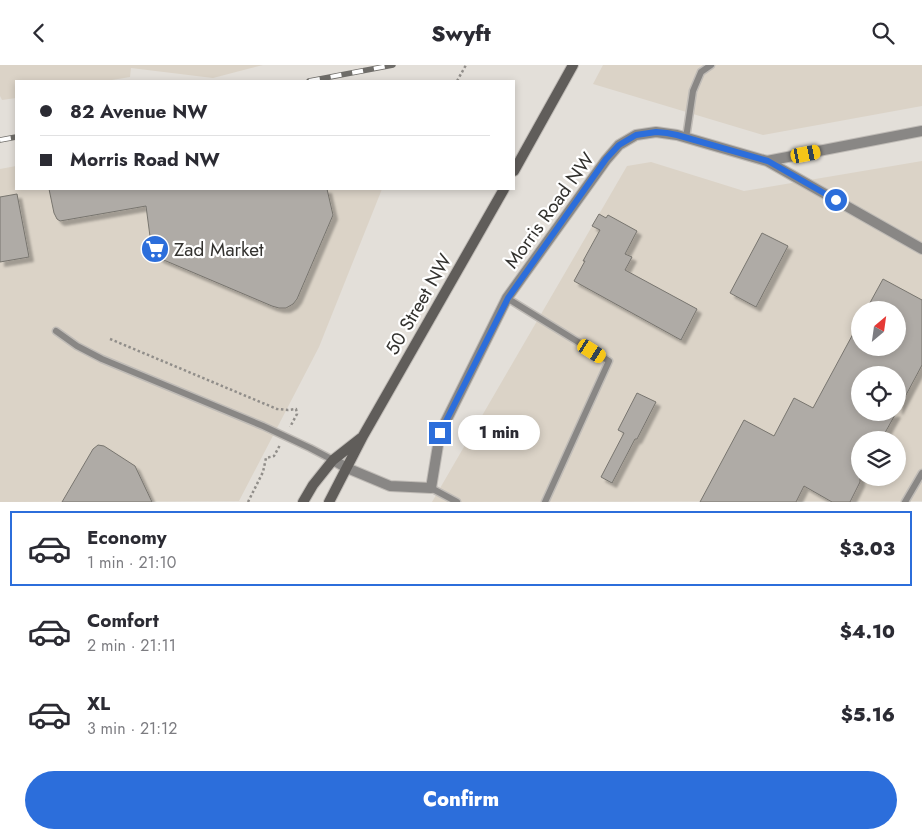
<!DOCTYPE html>
<meta charset="utf-8">
<style>
body{margin:0;font-family:Jost,sans-serif;background:#f2f2f3;color:#2b2b33;height:100vh;display:flex;flex-direction:column;font-size:19px;white-space:nowrap}
*{box-sizing:border-box;margin:0}
p{font-size:16px;color:#7c7c81}
.icon{flex:none;width:28px;height:28px;fill:none;stroke:currentColor;stroke-width:2;stroke-linecap:round;stroke-linejoin:round}
.map{position:relative;height:437px;overflow:hidden}
.side{display:flex;flex-direction:column;background:#fff;flex:1}
.side>*{flex:none}
.hud{position:absolute;left:15px;top:15px;width:500px;height:110px;border-radius:0px;box-shadow:0 2px 8px #0003;display:grid;align-content:center;height:110px;padding:0 25px;background:#fff}
.needle{width:32px;rotate:29deg}
.fabs{position:absolute;left:851px;top:236px;display:grid;gap:10px}
.fabs a{display:grid;place-items:center;width:55px;height:55px;border-radius:50%;background:#fff;box-shadow:0 2px 8px #0003;font-size:25px}
.end{position:absolute;width:22px;height:22px;margin:-11px;border:6px solid #2c6edb;background:#fff;box-shadow:0 0 0 2px #fff}
.from{border-radius:50%}
.bubble{position:absolute;height:35px;border-radius:18px;background:#fff;box-shadow:0 2px 8px #0003;font-size:16px;font-weight:800;line-height:35px;text-align:center}
.car{position:absolute;width:15px;height:30px;margin:-15px -8px;border-radius:6px;box-shadow:0 0 4px 1px #0007;background:linear-gradient(#f5c518 24%,#345 0 40%,#f5c518 0 76%,#345 0 86%,#f5c518 0)}
.hud b{display:flex;align-items:center;gap:18px;height:48px;font-size:19px}
.hud b+b{border-top:1px solid #e1e1e2}
.hud i{width:12px;height:12px;background:#2b2b33}
ul{padding:9px 0 0;list-style:none}
li{display:flex;align-items:center;gap:15px;height:75px;margin:0 10px 8px;padding:0 15px;border:2px solid transparent;border-radius:0px}
li div{flex:1}
li b{display:block;font-size:19px}
li em{font-style:normal;font-weight:800}
li.on{border-color:#2c6edb}
li>.icon{width:45px;height:45px;stroke-width:1.5}
.cta{display:flex;gap:10px;margin-top:auto;padding:10px 25px}
.cta a{flex:1;height:58px;border-radius:30px;background:#2c6edb;color:#fff;font-size:20px;font-weight:800;line-height:58px;text-align:center}
header{display:flex;justify-content:space-between;align-items:center;height:65px;padding:0 25px;background:#fff;font-size:22px;font-weight:800}
.map>svg:first-child{display:block}
.built{fill:#dbd3c7;fill-rule:evenodd}
.building{fill:#afaba6;stroke:#78756f;filter:url(#shadow)}
.lines{fill:none;stroke-linecap:round;stroke-linejoin:round}
.service-casing{stroke:#c0bcb7;stroke-width:9}
.minor-casing{stroke:#c0bcb7;stroke-width:12}
.secondary-casing{stroke:#c0bcb7;stroke-width:12}
.path{stroke:#918e8a;stroke-width:2.5;stroke-dasharray:2.5 2.5;stroke-linecap:butt}
.service{stroke:#898785;stroke-width:6}
.minor{stroke:#898785;stroke-width:10}
.secondary{stroke:#605d5a;stroke-width:10}
.rail-casing{stroke:#6f6d69;stroke-width:5.5}
.rail{stroke:#fff;stroke-width:4;stroke-dasharray:11;stroke-linecap:butt}
.route{stroke:#2c6edb;stroke-width:6}
.labels{text-anchor:middle;stroke-width:4.5;stroke-linejoin:round;paint-order:stroke}
.street-label{font-size:19px;fill:#33322f;stroke:#fff}
.poi-label{font-size:19px;fill:#33322f;stroke:#fff;text-anchor:start}
</style>
<header><svg class="icon" aria-label="back" viewBox="0 0 24 24"><path d="M15 5l-7 7 7 7"/></svg>Swyft<svg class="icon" aria-label="search" viewBox="0 0 24 24"><circle cx="10" cy="10" r="6"/><path d="M15 15l6 6"/></svg></header>
<div class="map">
<svg width="922" height="437" viewBox="0 0 922 437">
<defs>
<filter id="shadow"><feDropShadow dx="4.5" dy="4.5" stdDeviation="1" flood-color="#0004"/></filter>
</defs>
<rect width="100%" height="100%" fill="#e3dfd9"/>
<!-- built -->
<path class="built" d="M0,0H263L213,13L131,3L130,12L106,16H16V33L2,35L0,31Z
M603,0H922V41L763,70L593,19Z
M922,96V436L432,437L627,101L651,97L744,126ZM860,245H898V282H860ZM860,310H898V348H860ZM860,375H898V412H860Z
M16,101V124H382L319,282L239,436L0,437V104Z"/>
<!-- building -->
<path class="building" d="M49,124H327L333,150L297,234L293,239L286,243H279L272,241L159,193L154,188L151,179L146,141L60,156L57,154L54,148Z
M17,129L29,192L0,197V132Z
M599,149L606,153L608,150L637,166L625,189L632,192L625,205L697,244L681,275L574,216L585,196H583L600,165L592,161Z
M762,168L788,181L756,242L730,228Z
M883,214L922,235V300L898,345V310H860V348H896L881,375H860V417L850,437H832L804,421L796,437H700L744,355L774,371L794,333L813,343L860,256V282H898V245H866Z
M637,328L656,337L637,374H635L612,418L601,412L624,368L618,365Z
M98,380L104,381L135,401L152,437H62L93,384Z"/>
<g class="lines">
<defs>
<path id="service" d="M686,73L693,26L701,7L711,0
M507,233L609,296L545,437
M56,266L77,281L102,294L263,361L310,383L333,395
M431,423L457,437
M905,437L922,408"/>
<path id="minor" d="M767,96L922,184
M333,395L347,403L390,421L431,423L440,368L507,233L606,95L619,80L636,70L656,67L677,70L767,96L922,66"/>
<path id="secondary" d="M514,106L573,0
M303,437L313,420L333,395L361,373
M329,437L363,371L504,124"/>
</defs>
<!-- service casing -->
<use href="#service" class="service-casing"/>
<!-- minor casing -->
<use href="#minor" class="minor-casing"/>
<!-- secondary casing -->
<use href="#secondary" class="secondary-casing"/>
<!-- path -->
<path class="path" d="M457,16L466,0
M110,274L277,344L288,345L296,344L297,349L290,362
M248,437L263,407L266,393L274,391L280,380"/>
<!-- service -->
<use href="#service" class="service"/>
<!-- minor -->
<use href="#minor" class="minor"/>
<!-- secondary -->
<use href="#secondary" class="secondary"/>
<defs>
<path id="rail" d="M309,16L393,0
M0,75L16,72"/>
</defs>
<!-- rail casing -->
<use href="#rail" class="rail-casing"/>
<!-- rail -->
<use href="#rail" class="rail"/>
</g>
<g class="lines">
<!-- route -->
<path class="route" d="M440,368L508,233L606,94L619,80L636,70L656,67L667,68L677,70L768,96L836,135"/>
</g>
<!-- icons -->
<defs>
<symbol id="supermarket-disc" viewBox="-11 -11 22 22"><circle r="9.5" fill="#2c6edb" stroke="#fff"/><path d="M-6-5.5h2.5l.6 2H6L4.5 2H-2.5L-4.4-4H-6ZM-1.5 3.2a1.3 1.3 0 1 0 .1 0ZM3 3.2a1.3 1.3 0 1 0 .1 0Z" fill="#fff"/></symbol>
</defs>
<g fill-rule="evenodd">
<use href="#supermarket-disc" x="139" y="168" width="32" height="32"/>
</g>
<g class="labels">
<!-- street labels -->
<g class="street-label">
<text transform="translate(549 145) rotate(-54)" y="7">Morris Road NW</text>
<text transform="translate(418 239) rotate(-60)" y="7">50 Street NW</text>
</g>
<!-- poi labels -->
<g class="poi-label">
<text x="174" y="191">Zad Market</text>
</g>
</g>
</svg>
<div class="fabs">
<a><svg class="needle" viewBox="-14 -14 28 28"><path d="M0-13l5 13h-10z" fill="#e53935"/><path d="M0 13l5-13h-10z" fill="#7c7c81"/></svg></a>
<a><svg class="icon" aria-label="locate" viewBox="0 0 24 24"><circle cx="12" cy="12" r="6"/><path d="M12 2v4M12 18v4M2 12h4M18 12h4"/></svg></a>
<a><svg class="icon" aria-label="layers" viewBox="0 0 24 24"><path d="M12 4l9 5-9 5-9-5zM3 14l9 5 9-5"/></svg></a>
</div>
<i class="end from" style="left:836px;top:135px"></i>
<i class="end" style="left:440px;top:368px"></i>
<div class="bubble" style="left:458px;top:350px;width:82px">1 min</div>
<i class="car" style="left:806px;top:89px;rotate:79deg"></i>
<i class="car" style="left:592px;top:286px;rotate:122deg"></i>
<div class="hud">
<b><i class="from"></i>82 Avenue NW</b>
<b><i></i>Morris Road NW</b>
</div>
</div>
<section class="side">
<ul>
<li class="on"><svg class="icon" aria-label="car" viewBox="0 0 24 24"><path d="M5 17H2v-5l4-1 3-4h7l3 4 3 1v5h-3M9 17h6M6 11h13"/><circle cx="7" cy="17" r="2"/><circle cx="17" cy="17" r="2"/></svg><div><b>Economy</b><p>1 min · 21:10</p></div><em>$3.03</em></li>
<li><svg class="icon" aria-label="car" viewBox="0 0 24 24"><path d="M5 17H2v-5l4-1 3-4h7l3 4 3 1v5h-3M9 17h6M6 11h13"/><circle cx="7" cy="17" r="2"/><circle cx="17" cy="17" r="2"/></svg><div><b>Comfort</b><p>2 min · 21:11</p></div><em>$4.10</em></li>
<li><svg class="icon" aria-label="car" viewBox="0 0 24 24"><path d="M5 17H2v-5l4-1 3-4h7l3 4 3 1v5h-3M9 17h6M6 11h13"/><circle cx="7" cy="17" r="2"/><circle cx="17" cy="17" r="2"/></svg><div><b>XL</b><p>3 min · 21:12</p></div><em>$5.16</em></li>
</ul>
<div class="cta"><a>Confirm</a></div>
</section>
